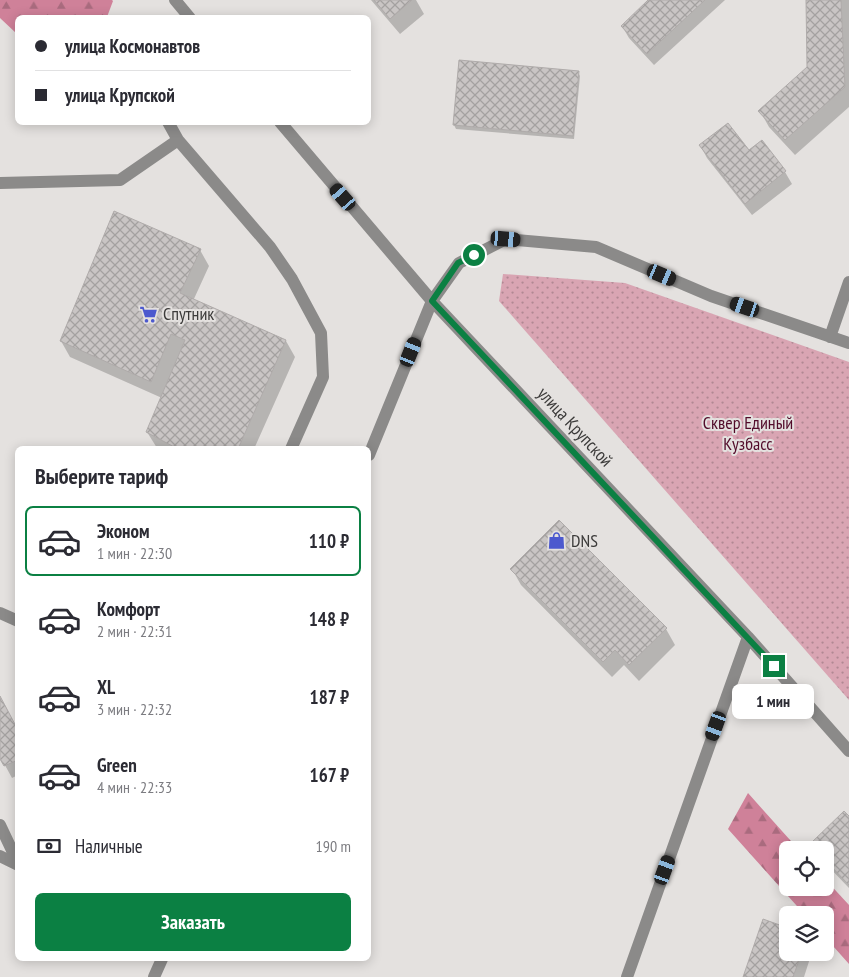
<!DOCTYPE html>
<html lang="ru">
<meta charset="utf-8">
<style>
body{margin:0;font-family:"PT Sans Narrow",sans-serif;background:#f2f2f3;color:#2b2b33;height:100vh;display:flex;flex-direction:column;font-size:19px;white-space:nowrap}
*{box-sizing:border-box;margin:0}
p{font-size:16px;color:#7c7c81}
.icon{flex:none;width:28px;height:28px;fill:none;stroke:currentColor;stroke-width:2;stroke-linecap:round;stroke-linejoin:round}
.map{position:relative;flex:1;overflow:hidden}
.drawer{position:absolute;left:15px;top:446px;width:356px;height:515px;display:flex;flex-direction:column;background:#fff;border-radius:8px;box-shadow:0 2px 12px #0003}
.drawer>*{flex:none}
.top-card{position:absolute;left:15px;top:15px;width:356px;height:110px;border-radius:8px;box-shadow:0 2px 12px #0003;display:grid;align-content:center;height:110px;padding:0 20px;background:#fff}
.controls{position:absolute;left:779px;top:841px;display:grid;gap:10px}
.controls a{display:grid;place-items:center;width:55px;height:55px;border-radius:8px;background:#fff;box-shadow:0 2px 12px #0003;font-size:25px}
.end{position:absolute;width:22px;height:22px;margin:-11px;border:6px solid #0b8043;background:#fff;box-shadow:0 0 0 2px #fff}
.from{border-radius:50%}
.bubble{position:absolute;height:35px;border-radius:8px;background:#fff;box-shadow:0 2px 12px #0003;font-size:16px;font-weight:600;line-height:35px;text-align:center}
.car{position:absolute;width:15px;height:30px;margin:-15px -8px;border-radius:6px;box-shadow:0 0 4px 1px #0007;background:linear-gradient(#222 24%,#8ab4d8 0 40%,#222 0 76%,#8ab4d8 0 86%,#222 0)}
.top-card b{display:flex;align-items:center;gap:18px;height:48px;font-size:19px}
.top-card b+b{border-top:1px solid #e1e1e2}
.top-card i{width:12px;height:12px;background:#2b2b33}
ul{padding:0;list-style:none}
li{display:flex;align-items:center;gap:15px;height:70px;margin:0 10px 8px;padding:0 10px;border:2px solid transparent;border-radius:8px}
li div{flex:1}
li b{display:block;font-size:19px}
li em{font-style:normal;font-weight:600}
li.current{border-color:#0b8043}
li>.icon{width:45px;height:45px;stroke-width:1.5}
h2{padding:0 20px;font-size:22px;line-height:60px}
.pay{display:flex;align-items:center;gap:12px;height:55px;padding:0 20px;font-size:19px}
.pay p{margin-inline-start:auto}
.action{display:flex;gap:10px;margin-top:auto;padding:10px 20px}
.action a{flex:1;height:58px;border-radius:8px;background:#0b8043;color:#fff;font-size:20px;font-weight:600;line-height:58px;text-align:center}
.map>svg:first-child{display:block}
.green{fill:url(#green-dots)}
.forest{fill:url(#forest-firs)}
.shadow{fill:#0003}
.building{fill:url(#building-cross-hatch);stroke:#afabaa}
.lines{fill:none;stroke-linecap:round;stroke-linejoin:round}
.minor{stroke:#8b8a89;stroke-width:12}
.route{stroke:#0b8043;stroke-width:6}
.labels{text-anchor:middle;stroke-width:4;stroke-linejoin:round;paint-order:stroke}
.poi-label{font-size:18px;fill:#3c3b3a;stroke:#e4e1df;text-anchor:start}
.park-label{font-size:18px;fill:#520c2a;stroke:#e4e1df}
.street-label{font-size:18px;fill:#3c3b3a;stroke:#e4e1df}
</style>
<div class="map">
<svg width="849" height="977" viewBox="0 0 849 977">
<defs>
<pattern id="green-dots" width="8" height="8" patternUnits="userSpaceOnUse" patternTransform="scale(1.25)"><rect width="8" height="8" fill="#d9a5b3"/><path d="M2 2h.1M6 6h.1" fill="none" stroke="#b18893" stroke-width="1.8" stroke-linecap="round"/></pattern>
<pattern id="forest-firs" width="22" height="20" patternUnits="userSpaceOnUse" patternTransform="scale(1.25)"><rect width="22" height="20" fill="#cf8199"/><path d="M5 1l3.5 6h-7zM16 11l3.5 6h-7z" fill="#a96b7e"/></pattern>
<pattern id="building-cross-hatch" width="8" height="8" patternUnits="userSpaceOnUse" patternTransform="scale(1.25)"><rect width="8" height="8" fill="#c9c5c4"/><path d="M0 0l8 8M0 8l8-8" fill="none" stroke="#a4a1a0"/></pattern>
</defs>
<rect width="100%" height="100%" fill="#e4e1df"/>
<!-- green -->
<path class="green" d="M503,274L625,283L849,362V700L499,301Z"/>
<!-- forest -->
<path class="forest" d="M0,0H112L113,1L107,17L18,18L17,34L0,18Z
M748,793L799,850H788V888H825V879L849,905V964L825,937V915H805L728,829Z"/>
<!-- shadow -->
<path class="shadow" d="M371,0H416L424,14L400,34Z
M650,0H725L654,65L629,38L622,26Z
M807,0H849V107L795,155L769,127L760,111L808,68Z
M578,72L580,76L574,139L456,129L454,125Z
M762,142L785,172L792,184L752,215L707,158L700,145L749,152Z
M200,250L209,266L193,301L286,341L295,357L254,449L157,448L147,432L162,398L70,357L61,341Z
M512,569L666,629L675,645L639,681L624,665L612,677L521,585Z
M0,697L18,731V775L12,778L0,756Z
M849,818V888L825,863V850H815L811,844Z
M788,952H812L804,977H745Z"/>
<!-- building -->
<path class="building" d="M374,0H412L390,19Z
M648,0H705L647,54L621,26Z
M806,0H841L845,87L785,140L758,111L807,67Z
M459,60L579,71L573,136L453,125Z
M728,123L749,150L762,140L786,171L745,204L699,145Z
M114,211L201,249L180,293L286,340L238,449H178L146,432L185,340L171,334L151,382L60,341Z
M559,520L667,628L629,665L615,650L603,662L510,569Z
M0,696L18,730V760L4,766L0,759Z
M844,811L849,816V885L825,860V850H816L810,844Z
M763,919L788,928V952H802L793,977H743Z"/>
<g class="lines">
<!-- minor -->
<path class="minor" d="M175,0L190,18
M168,122L178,140L270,247L292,279L321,333L323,377L291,449
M280,122L432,301L748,637L849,751
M0,183L120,180L178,140
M830,337L849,282
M369,455L432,301L459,263L506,239L596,247L711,296L849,343
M0,613L18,621
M0,825L18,863
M0,856L18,865
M154,977L162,959
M627,977L748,637"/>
</g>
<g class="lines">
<!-- route -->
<path class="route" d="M474,255L458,263L432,301L774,666"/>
</g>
<!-- icons -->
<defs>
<symbol id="supermarket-bare" viewBox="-9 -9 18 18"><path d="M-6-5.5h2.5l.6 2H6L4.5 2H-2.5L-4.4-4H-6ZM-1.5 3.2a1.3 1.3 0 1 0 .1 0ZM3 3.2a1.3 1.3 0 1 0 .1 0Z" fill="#4c59ce" stroke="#e4e1df" stroke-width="2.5" paint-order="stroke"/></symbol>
<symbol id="shop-bare" viewBox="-9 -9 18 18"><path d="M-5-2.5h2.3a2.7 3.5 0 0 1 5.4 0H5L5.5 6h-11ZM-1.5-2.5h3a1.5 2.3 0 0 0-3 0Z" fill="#4c59ce" stroke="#e4e1df" stroke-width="2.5" paint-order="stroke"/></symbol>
</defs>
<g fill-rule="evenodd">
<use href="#supermarket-bare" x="136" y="302" width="25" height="25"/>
<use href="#shop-bare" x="544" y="528" width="25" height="25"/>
</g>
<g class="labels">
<!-- poi labels -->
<g class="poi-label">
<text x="163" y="320">Спутник</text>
<text x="571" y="547">DNS</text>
</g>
<!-- park labels -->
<g class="park-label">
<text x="748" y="429">Сквер Единый<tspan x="748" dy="21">Кузбасс</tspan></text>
</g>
<!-- street labels -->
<g class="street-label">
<text transform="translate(575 427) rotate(47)" y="6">улица Крупской</text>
</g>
</g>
</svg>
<div class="controls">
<a><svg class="icon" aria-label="locate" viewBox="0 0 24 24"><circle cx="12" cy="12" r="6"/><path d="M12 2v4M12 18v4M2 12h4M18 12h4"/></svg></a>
<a><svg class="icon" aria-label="layers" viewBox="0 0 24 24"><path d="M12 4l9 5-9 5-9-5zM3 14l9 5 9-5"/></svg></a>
</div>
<i class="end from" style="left:474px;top:255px"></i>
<i class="end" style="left:774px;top:666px"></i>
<div class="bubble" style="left:732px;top:684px;width:82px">1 мин</div>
<i class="car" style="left:343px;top:197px;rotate:319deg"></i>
<i class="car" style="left:506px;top:239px;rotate:95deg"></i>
<i class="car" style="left:662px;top:275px;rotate:113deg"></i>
<i class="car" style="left:745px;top:307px;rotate:289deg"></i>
<i class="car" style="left:411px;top:352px;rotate:22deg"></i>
<i class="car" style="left:716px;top:726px;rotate:200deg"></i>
<i class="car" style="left:665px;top:870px;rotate:20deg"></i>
<div class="top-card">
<b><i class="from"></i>улица Космонавтов</b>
<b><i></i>улица Крупской</b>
</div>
<section class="drawer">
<h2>Выберите тариф</h2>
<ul>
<li class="current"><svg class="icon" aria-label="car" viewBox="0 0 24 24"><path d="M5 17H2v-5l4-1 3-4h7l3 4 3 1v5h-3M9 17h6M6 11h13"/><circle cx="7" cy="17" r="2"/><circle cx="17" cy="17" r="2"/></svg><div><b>Эконом</b><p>1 мин · 22:30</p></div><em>110 ₽</em></li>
<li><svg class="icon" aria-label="car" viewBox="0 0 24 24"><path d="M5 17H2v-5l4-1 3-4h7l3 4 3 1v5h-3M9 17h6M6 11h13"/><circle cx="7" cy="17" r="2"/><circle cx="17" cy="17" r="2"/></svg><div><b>Комфорт</b><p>2 мин · 22:31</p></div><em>148 ₽</em></li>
<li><svg class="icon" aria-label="car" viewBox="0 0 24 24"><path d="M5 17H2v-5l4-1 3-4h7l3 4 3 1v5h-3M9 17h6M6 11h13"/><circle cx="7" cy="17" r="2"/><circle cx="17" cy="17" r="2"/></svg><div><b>XL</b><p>3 мин · 22:32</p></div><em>187 ₽</em></li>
<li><svg class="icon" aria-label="car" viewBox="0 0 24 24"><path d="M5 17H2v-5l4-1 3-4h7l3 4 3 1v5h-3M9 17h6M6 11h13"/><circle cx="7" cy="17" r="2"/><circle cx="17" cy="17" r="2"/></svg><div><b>Green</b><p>4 мин · 22:33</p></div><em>167 ₽</em></li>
</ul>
<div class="pay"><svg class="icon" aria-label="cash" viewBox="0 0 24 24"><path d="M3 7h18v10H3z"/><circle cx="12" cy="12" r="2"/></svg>Наличные<p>190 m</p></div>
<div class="action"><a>Заказать</a></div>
</section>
</div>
